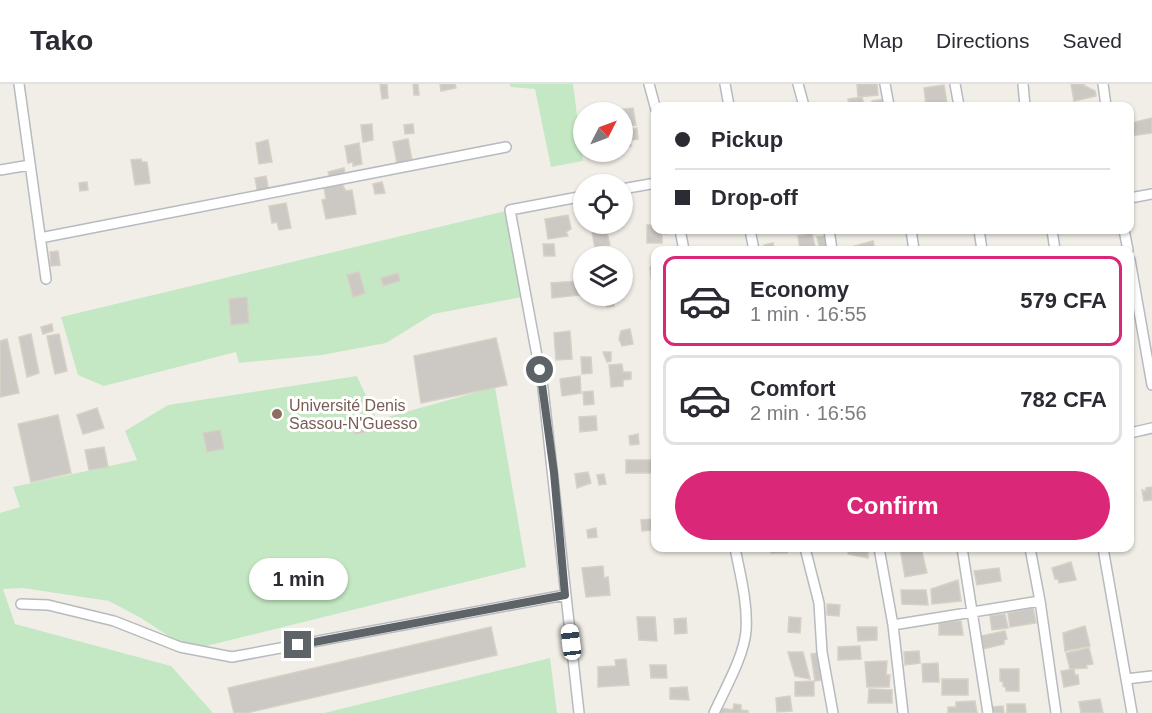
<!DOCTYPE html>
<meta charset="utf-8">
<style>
body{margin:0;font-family:Helvetica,sans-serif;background:#f7f7f7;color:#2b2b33;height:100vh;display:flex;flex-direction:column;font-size:22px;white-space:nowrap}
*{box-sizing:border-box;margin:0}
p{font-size:20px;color:#7c7c81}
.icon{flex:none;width:33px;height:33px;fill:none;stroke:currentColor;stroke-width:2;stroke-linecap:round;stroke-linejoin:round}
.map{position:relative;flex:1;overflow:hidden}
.panel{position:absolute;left:651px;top:162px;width:483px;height:306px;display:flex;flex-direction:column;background:#fff;border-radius:12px;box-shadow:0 2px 4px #0004}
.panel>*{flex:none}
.banner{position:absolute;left:651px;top:18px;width:483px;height:132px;border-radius:12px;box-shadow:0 2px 4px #0004;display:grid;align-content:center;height:132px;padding:0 24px;background:#fff}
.needle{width:39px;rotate:48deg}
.buttons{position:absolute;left:573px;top:18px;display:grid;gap:12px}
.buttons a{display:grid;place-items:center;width:60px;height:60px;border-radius:50%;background:#fff;box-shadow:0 2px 4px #0004;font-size:30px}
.end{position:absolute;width:27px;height:27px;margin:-14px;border:8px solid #5e6368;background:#fff;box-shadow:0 0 0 3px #fff}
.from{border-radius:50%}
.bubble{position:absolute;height:42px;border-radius:21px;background:#fff;box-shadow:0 2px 4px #0004;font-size:20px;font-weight:800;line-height:42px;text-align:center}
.car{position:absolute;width:18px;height:36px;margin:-18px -9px;border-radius:8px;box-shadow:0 0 4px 2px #0007;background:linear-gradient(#fff 24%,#345 0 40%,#fff 0 76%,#345 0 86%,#fff 0)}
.banner b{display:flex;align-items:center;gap:21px;height:57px;font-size:22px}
.banner b+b{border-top:2px solid #e1e1e2}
.banner i{width:15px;height:15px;background:#2b2b33}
ul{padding:10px 0 0;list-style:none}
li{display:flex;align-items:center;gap:18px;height:90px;margin:0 12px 9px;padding:0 12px;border:3px solid #e1e1e2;border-radius:12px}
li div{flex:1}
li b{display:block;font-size:22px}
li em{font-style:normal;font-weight:800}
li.on{border-color:#db2777}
li>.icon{width:54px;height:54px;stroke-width:1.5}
.primary-button{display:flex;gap:12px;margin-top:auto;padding:12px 24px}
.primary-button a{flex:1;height:69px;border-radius:36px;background:#db2777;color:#fff;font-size:24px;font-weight:800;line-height:69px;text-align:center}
header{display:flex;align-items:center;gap:36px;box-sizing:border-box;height:84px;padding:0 30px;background:#fff;border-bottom:2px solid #e1e1e2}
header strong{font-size:28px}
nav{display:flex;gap:33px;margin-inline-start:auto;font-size:21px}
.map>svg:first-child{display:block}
.green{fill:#c5e8c4}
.building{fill:#ccc9c4;stroke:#d6d0c5;stroke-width:1.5}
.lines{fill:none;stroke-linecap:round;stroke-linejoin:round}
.street-casing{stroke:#b7babe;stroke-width:12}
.street{stroke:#fff;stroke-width:9}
.route{stroke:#5e6368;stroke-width:8}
.education-dot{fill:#8d6e63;stroke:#fff;stroke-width:2}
.labels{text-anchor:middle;stroke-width:6;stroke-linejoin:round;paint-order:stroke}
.education-label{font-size:16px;fill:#785e54;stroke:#fff;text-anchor:start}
</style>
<header>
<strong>Tako</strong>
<nav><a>Map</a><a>Directions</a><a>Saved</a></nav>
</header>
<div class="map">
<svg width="1152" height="629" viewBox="0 0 1152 629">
<rect width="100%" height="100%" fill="#f1eee7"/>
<!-- green -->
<path class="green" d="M509,0H573L583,77L551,83L535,5L511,3Z
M510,126L527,212L433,230L386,259L322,271L239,279L236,268L104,302L78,291L61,233Z
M357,292L377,336L495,303L526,483L190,566L141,534L109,517L23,504L3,505L15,540L171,582L213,629H0V429L20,423L13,403L137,376L125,347L168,321Z
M550,574L557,629H324Z"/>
<!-- building -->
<path class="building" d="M380,0H387L388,14L382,15Z
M413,0H418L419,11H414Z
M440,0H455L456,4L441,7Z
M857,0H877L878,11L858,13Z
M1071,0H1085L1083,1L1095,7L1096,12L1074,17Z
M944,1L947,19L926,22L924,4Z
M862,13L864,22H850L848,15Z
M885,15L886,22H872V17Z
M633,24L636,41L622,43V28H616V26Z
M1152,34V49L1130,52L1131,39Z
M372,40L373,56L363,58L361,41Z
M413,40L414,49L405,50L404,41Z
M637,44L638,55L631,56L629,45Z
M628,45L631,62L623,64L622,46Z
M408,55L412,76L397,79L393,58Z
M268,56L272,78L259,80L256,59Z
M359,59L362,80L353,82V78L348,79L345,62Z
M141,75L142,78H147L150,99L135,101L131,76Z
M344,84L345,90L330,93L328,88Z
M266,92L269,109L258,110L255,94Z
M87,98L88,106L80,107L79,99Z
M382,98L385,109L375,110L373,100Z
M342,100L346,107L352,106L356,130L326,135L322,116L326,115L324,104Z
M286,119L291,144L279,146L277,138L272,139L269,122Z
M568,131L571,145L566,148L568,152L548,155L545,135Z
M647,141H656V146H666V150L662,149V159H647Z
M606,144L610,161L595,164L592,147Z
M812,150L816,166H800L798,152Z
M826,152L830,166H820L817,153Z
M873,157L875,166H844V165Z
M773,159L774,166H765L764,161Z
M543,160H554L555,172H544Z
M58,167L60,181L51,182L50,168Z
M656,182V202H652L650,183Z
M359,188L365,209L353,213L347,191Z
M398,189L400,197L383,202L381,194Z
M578,197L579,211L552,214L551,199Z
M247,213L249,239L231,241L229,215Z
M612,213L614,222L607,223L606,214Z
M52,240L53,247L43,250L41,243Z
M630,245L633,260L622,262L619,255L621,247Z
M570,247L572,275L556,276L554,249Z
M31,250L39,289L27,293L19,253Z
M59,250L67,287L55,290L47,252Z
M496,254L507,301L421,319L414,272Z
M7,255L19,309L0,313V257Z
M603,268H611V277L607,278Z
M581,273H591L592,289L582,290Z
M622,280L623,288H631V295L623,296V302L611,303L609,281Z
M580,292L581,309L562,312L560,295Z
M593,307L594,320L584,321L583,308Z
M97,324L104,344L83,350L77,331Z
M58,331L71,389L31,398L18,340Z
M596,332L597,346L580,348L579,333Z
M364,334L366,348L355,350L353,336Z
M220,346L224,365L207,368L203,349Z
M638,350L639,360L630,361L629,352Z
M104,363L108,383L89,386L85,366Z
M626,376H656V389H626Z
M588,388L591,399L577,404L575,390Z
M604,390L606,400L599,401L597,391Z
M1152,403V416L1144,417L1142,406L1146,407V404Z
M652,435L653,446L642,447L641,436Z
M596,444L597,453L588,454L587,446Z
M771,464H788L787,469H771Z
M849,464H868V474L848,470Z
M900,464H921L927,489L905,493Z
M1071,478L1076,496L1059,499L1058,495H1055L1052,484Z
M603,482L604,494L608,493L610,511L586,513L582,484Z
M999,484L1001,497L977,501L974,487Z
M958,496L961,517L932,520L931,505Z
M901,506H926L928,521L902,520Z
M827,520L840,521L839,532L827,531Z
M1033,524L1036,539L1010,543L1008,529Z
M1005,530L1008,544L992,546L990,532Z
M637,533H655L657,557L639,556Z
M789,533L801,534L800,549L788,548Z
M686,534L687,549L675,550L674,535Z
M961,537L963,551H939V539Z
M1085,542L1090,562L1065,567L1063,549Z
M491,543L497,571L246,629H234L228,604Z
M857,543H877V556L858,557Z
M1005,547L1007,555L1004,556V560L983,565L981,552Z
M860,562L861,575L838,576V563Z
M1089,564L1093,580L1086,581L1087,584L1070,585L1066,569Z
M919,567L920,579L905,581L904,568Z
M788,568H803L810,595L795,592Z
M818,569L822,596L815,597L811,570Z
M626,575L629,601L598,603V583L616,582L615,576Z
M887,577L886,591H890L889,603H867L865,578Z
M938,579L939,598H923L922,580Z
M650,581H666L667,594H651Z
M1000,585H1019V607H1006V604L1003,602V598L1000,597Z
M1074,585L1075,591H1078L1079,600L1064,603L1061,587Z
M942,595H968V611H942Z
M814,597V612H795V598Z
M687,603L689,616L670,615V604Z
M869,605L892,606V619H868Z
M790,612L792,627L777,628L776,614Z
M1100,615L1103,629H1081L1079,618Z
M975,617L977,629H948V623H956V618Z
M734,620L741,621V626L748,627V629H721L722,624L733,626Z
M1007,620H1025L1026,629H1007Z
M1003,622L1004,629H993L992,623Z"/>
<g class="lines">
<defs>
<path id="street" d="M19,0L46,195
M649,0L656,26
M725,0L729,22
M798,0L804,22
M885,0L889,22
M955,0L959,22
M1023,0L1025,22
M1103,0L1106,22
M0,86L30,81
M622,105L656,99
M1130,114L1152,110
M680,146L684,166
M750,146L754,166
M829,146L832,166
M911,146L914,166
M979,146L982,166
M1052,146L1055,166
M1124,146L1128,166
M40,154L506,63
M1130,176L1152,301
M1130,349L1152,344
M805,464L819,519L822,568L833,629
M879,464L893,541L903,629
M962,464L988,629
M1030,464L1040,517L1056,629
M1103,464L1132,629
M21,520L48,521L114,537L180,563L232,573L565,511
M893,541L1040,517
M1126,595L1152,592
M579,629L543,304L510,126L584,112
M714,629C725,605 744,572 746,547C748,519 740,490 735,464"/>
</defs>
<!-- street casing -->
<use href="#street" class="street-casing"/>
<!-- street -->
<use href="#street" class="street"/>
</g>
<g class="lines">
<!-- route -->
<path class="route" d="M298,561L565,511L554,389L540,286"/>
</g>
<!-- markers -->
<circle class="education-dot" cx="277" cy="330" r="6"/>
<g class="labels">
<!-- education labels -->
<g class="education-label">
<text x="289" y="327">Université Denis<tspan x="289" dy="18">Sassou-N'Guesso</tspan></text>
</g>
</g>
</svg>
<div class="buttons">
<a><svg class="needle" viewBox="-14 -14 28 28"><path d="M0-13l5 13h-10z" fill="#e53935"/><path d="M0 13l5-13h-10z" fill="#7c7c81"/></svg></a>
<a><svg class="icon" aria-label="locate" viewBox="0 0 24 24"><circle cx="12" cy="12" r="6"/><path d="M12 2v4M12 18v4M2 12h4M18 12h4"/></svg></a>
<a><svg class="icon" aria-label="layers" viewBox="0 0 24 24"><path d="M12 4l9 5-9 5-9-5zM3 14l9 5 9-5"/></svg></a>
</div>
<i class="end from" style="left:540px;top:286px"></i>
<i class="end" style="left:298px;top:561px"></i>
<div class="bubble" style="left:249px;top:474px;width:99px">1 min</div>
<i class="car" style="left:571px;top:558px;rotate:353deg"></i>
<div class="banner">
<b><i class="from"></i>Pickup</b>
<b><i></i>Drop-off</b>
</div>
<section class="panel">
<ul>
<li class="on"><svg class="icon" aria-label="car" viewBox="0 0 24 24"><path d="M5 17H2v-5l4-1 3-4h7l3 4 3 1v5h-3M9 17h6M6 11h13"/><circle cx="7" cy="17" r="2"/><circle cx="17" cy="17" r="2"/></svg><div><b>Economy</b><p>1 min · 16:55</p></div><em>579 CFA</em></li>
<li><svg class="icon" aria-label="car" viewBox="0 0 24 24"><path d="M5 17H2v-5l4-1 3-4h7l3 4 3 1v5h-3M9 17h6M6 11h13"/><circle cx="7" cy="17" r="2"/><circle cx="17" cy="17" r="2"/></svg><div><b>Comfort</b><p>2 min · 16:56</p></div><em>782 CFA</em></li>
</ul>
<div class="primary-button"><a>Confirm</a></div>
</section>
</div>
